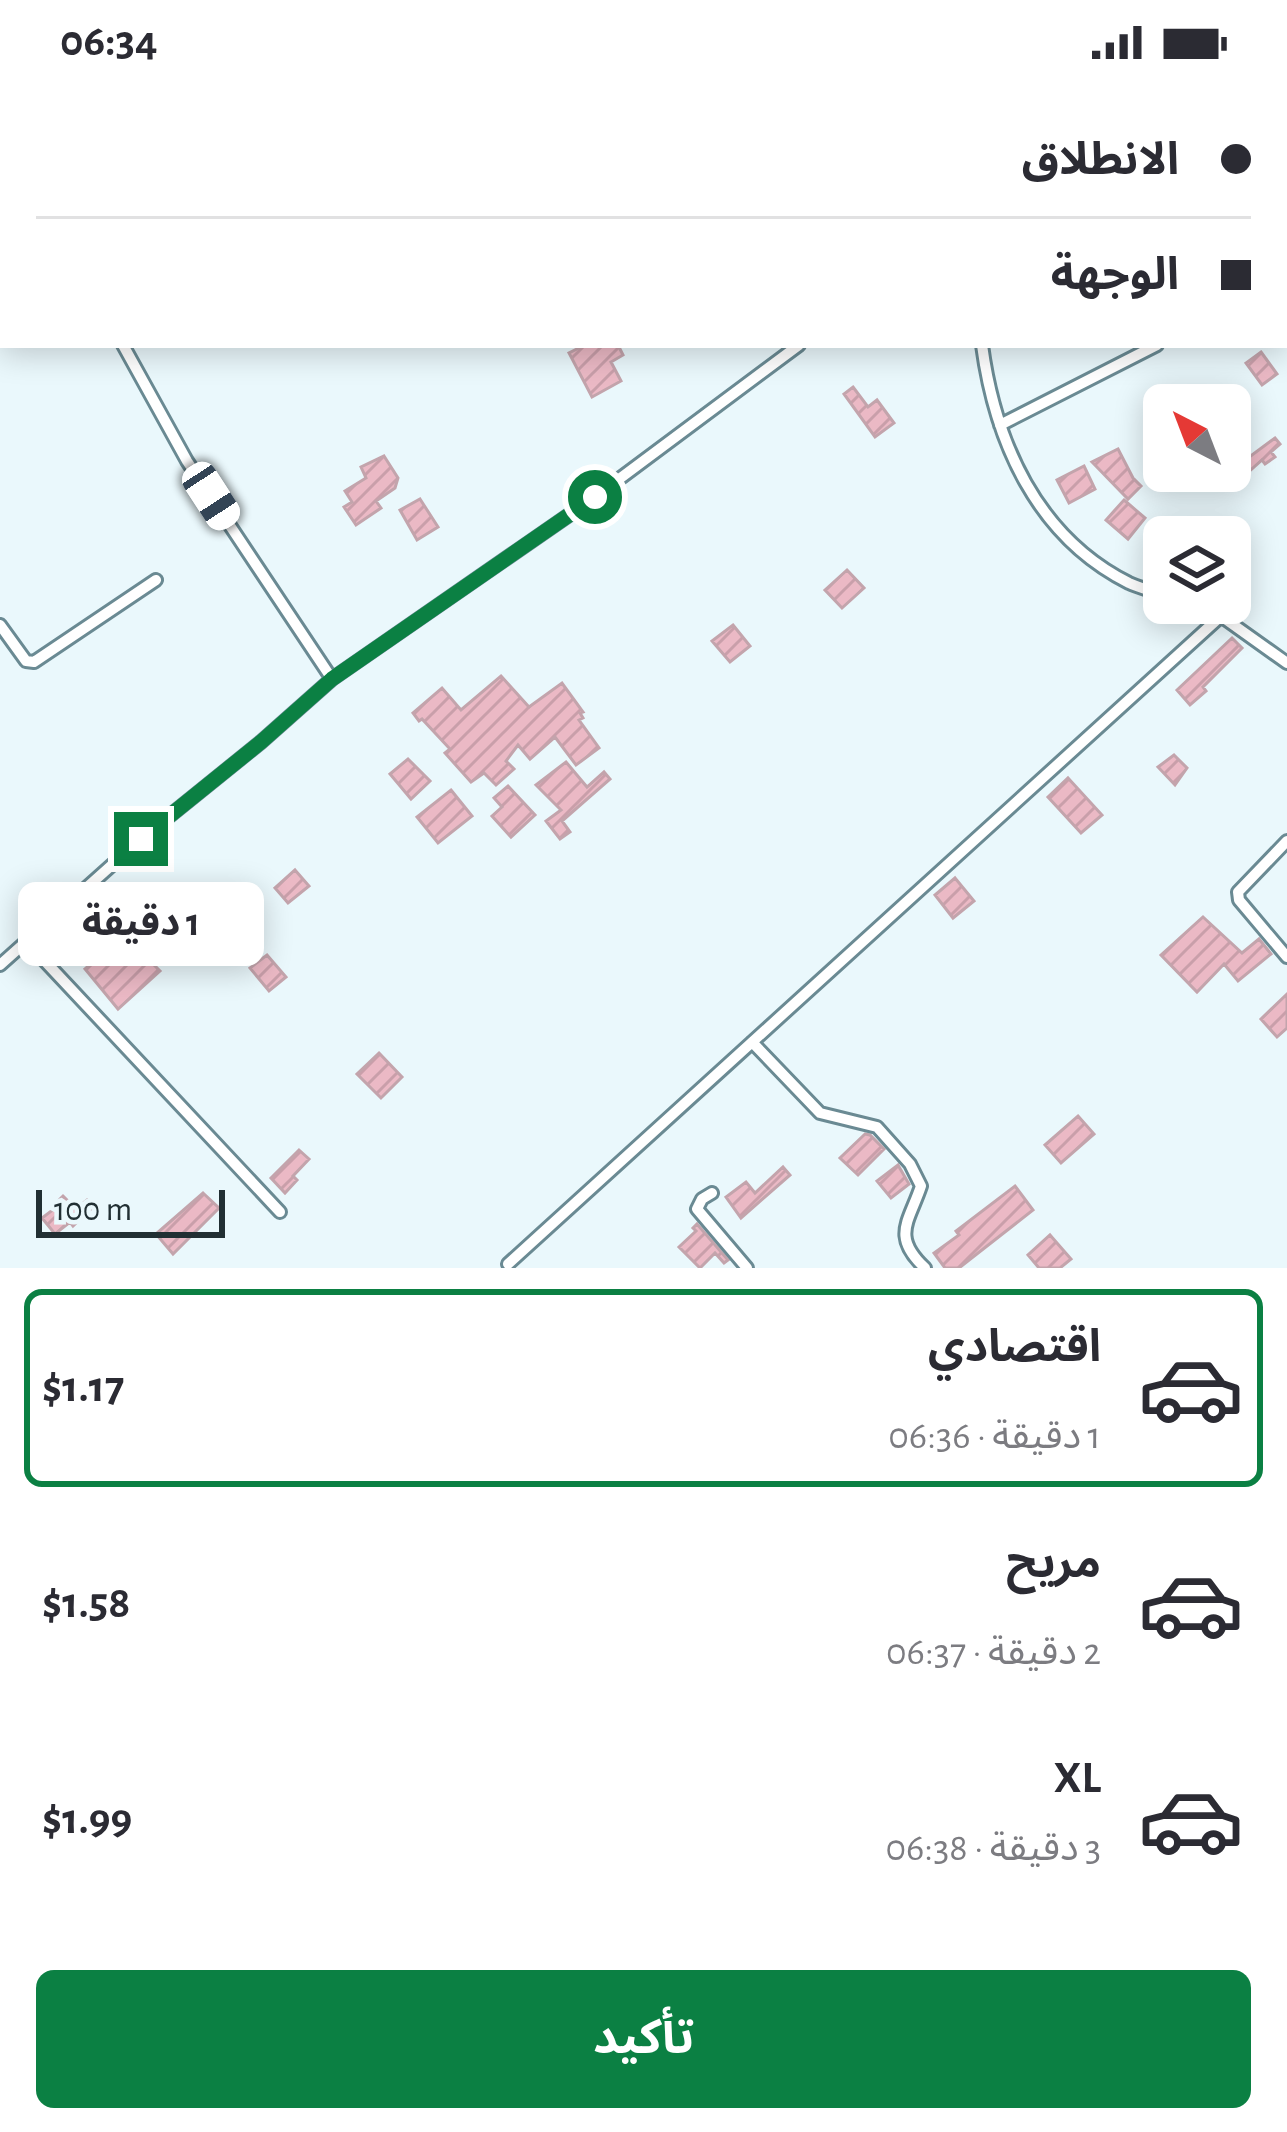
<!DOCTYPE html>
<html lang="ar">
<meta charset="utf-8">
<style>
body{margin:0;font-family:"Alegreya Sans","Noto Sans Arabic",sans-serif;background:#f2f2f3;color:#2b2b33;direction:rtl;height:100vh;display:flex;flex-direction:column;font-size:45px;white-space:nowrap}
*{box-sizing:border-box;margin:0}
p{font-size:39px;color:#7c7c81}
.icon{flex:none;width:66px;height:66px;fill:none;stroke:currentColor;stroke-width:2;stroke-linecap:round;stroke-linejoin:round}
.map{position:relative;height:1184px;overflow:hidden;direction:ltr}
.drawer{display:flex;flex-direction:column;background:#fff;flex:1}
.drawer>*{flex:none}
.hud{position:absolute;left:0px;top:0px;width:1287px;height:264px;box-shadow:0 6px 30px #0003;direction:rtl;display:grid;align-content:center;height:264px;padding:0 36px;background:#fff}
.needle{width:78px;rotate:318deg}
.tools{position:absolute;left:1143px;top:300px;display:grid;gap:24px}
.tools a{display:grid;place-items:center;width:108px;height:108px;border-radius:18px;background:#fff;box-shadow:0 6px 30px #0003;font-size:60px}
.scale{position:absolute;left:36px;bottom:30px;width:189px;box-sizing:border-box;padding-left:12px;border:6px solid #212f33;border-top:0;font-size:33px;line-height:42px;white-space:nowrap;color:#212f33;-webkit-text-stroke:9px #eaf8fc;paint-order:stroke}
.end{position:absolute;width:54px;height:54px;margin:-27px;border:15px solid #0b8043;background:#fff;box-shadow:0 0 0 6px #fff}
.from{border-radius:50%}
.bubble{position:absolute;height:84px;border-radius:18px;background:#fff;box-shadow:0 6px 30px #0003;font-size:39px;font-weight:700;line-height:84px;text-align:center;direction:rtl}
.car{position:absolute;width:36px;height:72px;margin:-36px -18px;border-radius:15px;box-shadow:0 0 9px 3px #0007;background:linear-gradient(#fff 24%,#345 0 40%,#fff 0 76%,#345 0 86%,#fff 0)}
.hud b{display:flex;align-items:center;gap:42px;height:114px;font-size:45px}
.hud b+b{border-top:3px solid #e1e1e2}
.hud i{width:30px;height:30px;background:#2b2b33}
ul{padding:21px 0 0;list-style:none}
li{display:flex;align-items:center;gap:36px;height:198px;margin:0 24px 18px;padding:0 12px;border:6px solid transparent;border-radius:18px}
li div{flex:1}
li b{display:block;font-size:45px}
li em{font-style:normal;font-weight:700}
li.current{border-color:#0b8043}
li>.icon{width:108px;height:108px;stroke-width:1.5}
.cta{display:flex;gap:24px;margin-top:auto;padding:24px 36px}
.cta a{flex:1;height:138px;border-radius:18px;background:#0b8043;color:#fff;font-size:48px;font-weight:700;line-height:138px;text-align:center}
.status{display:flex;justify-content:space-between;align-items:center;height:84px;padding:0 60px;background:#fff;direction:ltr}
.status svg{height:33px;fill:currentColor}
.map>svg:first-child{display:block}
.building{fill:url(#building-hatch);stroke:#c3a4ac;stroke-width:3}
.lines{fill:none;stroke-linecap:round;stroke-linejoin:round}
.minor-casing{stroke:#6a8a93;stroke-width:16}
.minor{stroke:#fff;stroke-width:10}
.route{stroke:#0b8043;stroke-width:15}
</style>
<div class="status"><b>06:34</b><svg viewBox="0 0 49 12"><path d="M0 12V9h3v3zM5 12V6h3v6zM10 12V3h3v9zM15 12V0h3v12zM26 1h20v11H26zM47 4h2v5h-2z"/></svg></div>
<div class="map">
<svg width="1287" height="1184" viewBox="0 0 1287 1184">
<defs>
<pattern id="building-hatch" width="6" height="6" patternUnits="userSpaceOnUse" patternTransform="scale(3)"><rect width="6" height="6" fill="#ebb9c5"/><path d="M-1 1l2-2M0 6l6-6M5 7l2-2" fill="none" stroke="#c99faa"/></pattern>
</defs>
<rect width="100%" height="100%" fill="#eaf8fc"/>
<!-- building -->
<path class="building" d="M585,261H618L623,271L611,278L621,297L592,313L569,269Z
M1261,268L1277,290L1262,301L1246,279Z
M853,303L868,323L877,316L894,339L875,353L844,310Z
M1275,354L1280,360L1271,368L1275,373L1265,380L1262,376L1236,399L1230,392V375L1240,365L1248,374Z
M1118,365L1133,394L1141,402L1128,415L1092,378Z
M384,372L398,394L395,404L376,417L381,424L356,441L344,423L352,418L345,407L366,394L361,383Z
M1084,382L1095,405L1069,419L1057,396Z
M420,415L438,443L417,456L400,426Z
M1124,416L1145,434L1128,455L1106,436Z
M847,486L864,504L842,524L825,506Z
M733,541L750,562L730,578L712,557Z
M1232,554L1242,564L1203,603L1206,607L1190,621L1177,606Z
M501,592L529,623L562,599L583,628L580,629L583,634L579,636L599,664L576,681L555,653L530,675L518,661L506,677L514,685L496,701L484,689L471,698L445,669L450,665L422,635L419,637L413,629L442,604L461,626Z
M1174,671L1187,684L1175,701L1158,683Z
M408,675L430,697L411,715L390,690Z
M566,678L587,703L604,688L610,695L562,737L570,748L560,755L546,737L561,726L536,701Z
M1068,694L1102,731L1081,749L1048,713Z
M508,702L535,731L511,753L492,732L502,723L494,714Z
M451,706L472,732L438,759L417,733Z
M295,786L309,802L288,819L275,804Z
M955,794L974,817L953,834L935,811Z
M240,825L254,843L235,859L220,840Z
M1203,833L1242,869L1259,855L1271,870L1238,897L1224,880L1197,908L1161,871Z
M124,851L160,887L118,925L85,885Z
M267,871L286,893L269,907L250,884Z
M1287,910V944L1277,953L1261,935Z
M379,969L402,993L381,1014L357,990Z
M1078,1032L1094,1050L1061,1079L1045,1061Z
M865,1050L870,1051L884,1065L858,1091L840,1074Z
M299,1066L309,1075L293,1092L297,1096L285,1109L271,1094Z
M898,1081L909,1100L891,1114L877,1097Z
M783,1083L790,1091L741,1134L726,1113L746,1098L755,1109Z
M1015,1102L1033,1126L959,1184H945L934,1169L959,1151L956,1147Z
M203,1109L219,1124L173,1170L156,1150Z
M63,1112L76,1125L87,1116L93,1123L73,1142L70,1138L55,1150L42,1134L58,1122L56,1119Z
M697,1140L728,1176L724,1179L715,1169L700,1184L679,1163L696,1147L693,1144Z
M1050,1151L1071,1175L1060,1184H1039L1028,1171Z"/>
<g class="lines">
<defs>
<path id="minor" d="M997,0L998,3
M287,3L292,0
M1189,3L1194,0
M0,28L3,34
M1284,181L1287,179
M0,199L3,197
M1284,241L1287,244
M123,261L187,377L332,595
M982,261C995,358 1037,453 1129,499C1140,504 1153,507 1164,512
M1000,341L1157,261
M1185,519L1221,532L1287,579
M0,541L26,577L34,578L156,496
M1287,757L1238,808L1239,816L1287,873
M27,858L280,1128
M0,881L141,755L261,658L332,595L595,413L799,261
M752,958L820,1029L877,1043L910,1080L921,1102C909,1138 891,1152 925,1184
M712,1109L702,1115L697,1125L747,1184
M508,1180L1221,532"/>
</defs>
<!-- minor casing -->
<use href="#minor" class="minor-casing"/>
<!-- minor -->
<use href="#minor" class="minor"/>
</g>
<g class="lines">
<!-- route -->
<path class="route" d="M141,755L261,658L332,595L595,413"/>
</g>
</svg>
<div class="tools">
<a><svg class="needle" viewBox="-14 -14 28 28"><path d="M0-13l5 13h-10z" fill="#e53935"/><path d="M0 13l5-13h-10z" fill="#7c7c81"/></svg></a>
<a><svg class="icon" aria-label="layers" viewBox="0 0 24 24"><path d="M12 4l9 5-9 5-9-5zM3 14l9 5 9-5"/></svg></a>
</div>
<div class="scale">100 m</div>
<i class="end from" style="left:595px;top:413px"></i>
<i class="end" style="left:141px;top:755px"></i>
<div class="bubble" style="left:18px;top:798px;width:246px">1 دقيقة</div>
<i class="car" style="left:211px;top:412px;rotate:147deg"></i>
<div class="hud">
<b><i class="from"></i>الانطلاق</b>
<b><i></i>الوجهة</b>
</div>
</div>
<section class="drawer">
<ul>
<li class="current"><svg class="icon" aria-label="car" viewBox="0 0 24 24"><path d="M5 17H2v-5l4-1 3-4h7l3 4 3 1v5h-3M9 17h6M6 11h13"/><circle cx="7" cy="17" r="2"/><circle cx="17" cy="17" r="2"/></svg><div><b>اقتصادي</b><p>1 دقيقة · 06:36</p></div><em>$1.17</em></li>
<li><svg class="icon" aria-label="car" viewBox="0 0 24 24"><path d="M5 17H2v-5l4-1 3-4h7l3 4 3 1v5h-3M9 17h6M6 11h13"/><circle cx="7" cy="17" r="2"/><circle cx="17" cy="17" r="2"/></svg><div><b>مريح</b><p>2 دقيقة · 06:37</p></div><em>$1.58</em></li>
<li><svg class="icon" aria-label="car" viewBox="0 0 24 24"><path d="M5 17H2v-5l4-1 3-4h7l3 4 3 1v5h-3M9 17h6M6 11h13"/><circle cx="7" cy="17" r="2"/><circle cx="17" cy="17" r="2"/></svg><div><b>XL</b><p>3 دقيقة · 06:38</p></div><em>$1.99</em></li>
</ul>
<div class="cta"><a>تأكيد</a></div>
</section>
